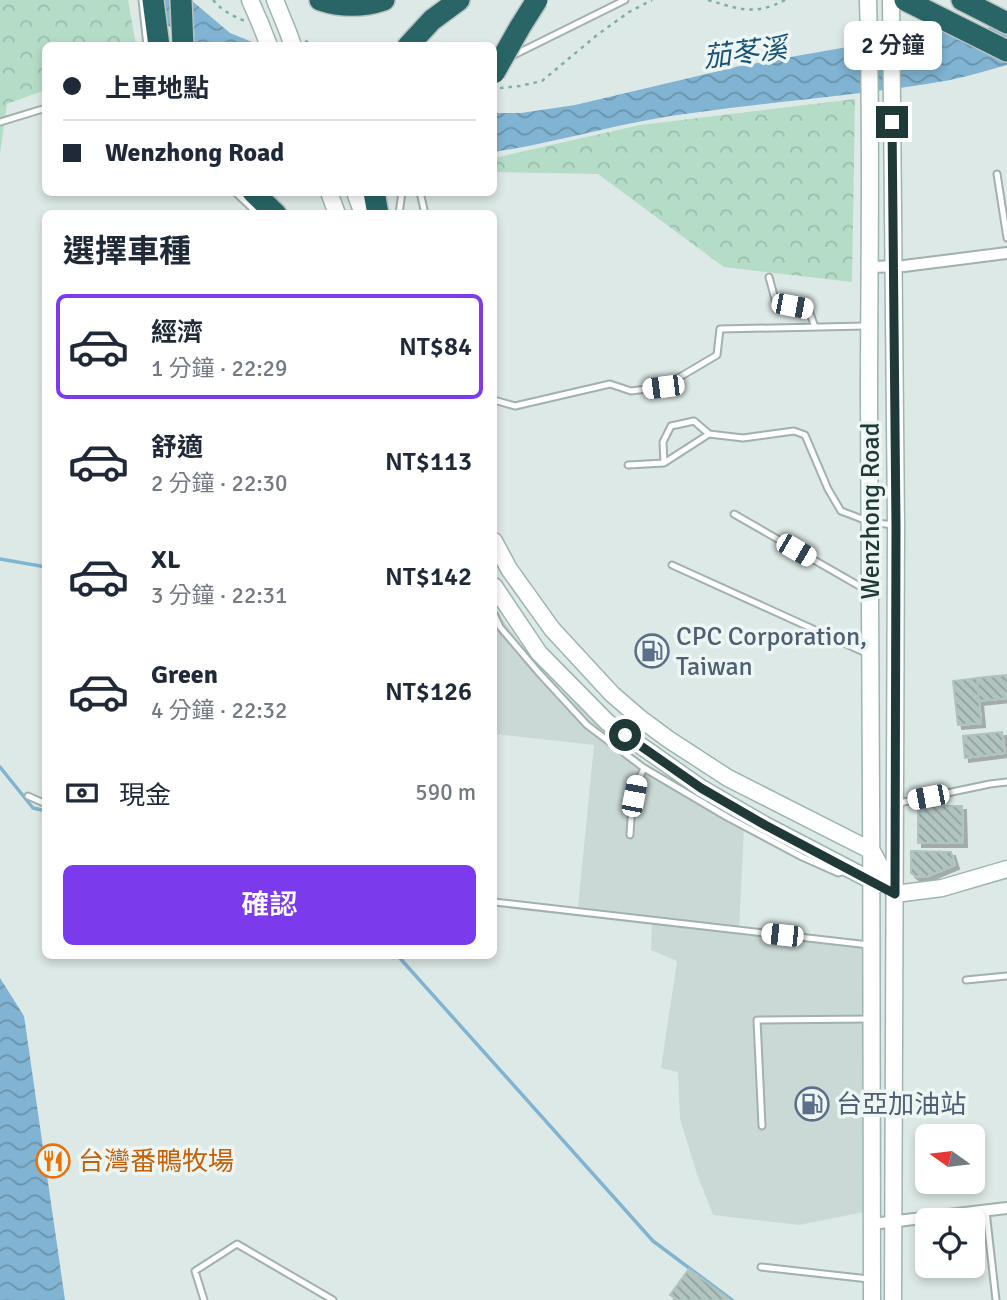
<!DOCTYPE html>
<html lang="zh-TW">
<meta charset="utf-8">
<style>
body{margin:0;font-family:Signika,"Noto Sans TC",sans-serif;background:#f6f6f7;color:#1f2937;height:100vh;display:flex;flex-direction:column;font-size:26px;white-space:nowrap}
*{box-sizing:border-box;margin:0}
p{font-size:23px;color:#747a83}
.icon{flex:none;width:38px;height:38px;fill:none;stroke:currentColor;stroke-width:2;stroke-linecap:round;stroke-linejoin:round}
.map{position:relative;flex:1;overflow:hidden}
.panel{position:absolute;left:42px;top:210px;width:455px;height:749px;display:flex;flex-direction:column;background:#fff;border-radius:10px;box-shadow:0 4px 10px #0003}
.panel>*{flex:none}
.top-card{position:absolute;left:42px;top:42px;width:455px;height:154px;border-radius:10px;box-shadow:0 4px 10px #0003;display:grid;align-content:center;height:154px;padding:0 21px;background:#fff}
.needle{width:46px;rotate:284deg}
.controls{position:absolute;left:915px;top:1124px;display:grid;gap:14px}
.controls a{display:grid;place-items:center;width:70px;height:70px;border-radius:10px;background:#fff;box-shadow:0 4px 10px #0003;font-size:35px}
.end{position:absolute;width:32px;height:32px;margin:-16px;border:9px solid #1e3937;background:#fff;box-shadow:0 0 0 4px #fff}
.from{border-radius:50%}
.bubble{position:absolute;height:49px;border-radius:10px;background:#fff;box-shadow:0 4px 10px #0003;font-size:23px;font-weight:600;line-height:49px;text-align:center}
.car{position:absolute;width:21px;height:42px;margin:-21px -10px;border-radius:9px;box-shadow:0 0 5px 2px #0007;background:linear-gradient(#fff 24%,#345 0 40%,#fff 0 76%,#345 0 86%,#fff 0)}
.top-card b{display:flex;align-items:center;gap:24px;height:66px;font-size:26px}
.top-card b+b{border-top:2px solid #e0e1e3}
.top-card i{width:18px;height:18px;background:#1f2937}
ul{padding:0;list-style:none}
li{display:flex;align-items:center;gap:21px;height:105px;margin:0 14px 10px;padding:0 7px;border:4px solid transparent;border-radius:10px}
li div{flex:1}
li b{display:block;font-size:26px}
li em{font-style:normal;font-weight:600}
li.selected{border-color:#7c3aed}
li>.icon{width:63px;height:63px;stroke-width:1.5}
h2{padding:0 21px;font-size:32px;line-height:84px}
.pay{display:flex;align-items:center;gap:18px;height:77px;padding:0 21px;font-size:26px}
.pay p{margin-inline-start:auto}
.button{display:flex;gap:14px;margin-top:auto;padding:14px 21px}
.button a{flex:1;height:80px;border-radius:10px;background:#7c3aed;color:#fff;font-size:28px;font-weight:600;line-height:80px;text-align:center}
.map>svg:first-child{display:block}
.built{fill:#cbd9d6}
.forest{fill:url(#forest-crowns)}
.water{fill:url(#water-waves)}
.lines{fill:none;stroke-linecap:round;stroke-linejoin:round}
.stream{stroke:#81b4d2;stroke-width:3.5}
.building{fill:url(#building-back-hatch);stroke:#afc3bf;stroke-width:2;filter:url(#shadow)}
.lane-casing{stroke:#a0b1ae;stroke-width:9}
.street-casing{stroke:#a0b1ae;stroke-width:14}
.secondary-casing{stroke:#9cb5b1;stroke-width:19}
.highway-casing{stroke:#bcc4c3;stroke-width:24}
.path{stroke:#7caea9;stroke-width:2.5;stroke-dasharray:3.5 5;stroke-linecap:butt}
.lane{stroke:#fff;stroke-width:5}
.street{stroke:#fff;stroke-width:10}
.secondary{stroke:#fff;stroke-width:16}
.highway{stroke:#296566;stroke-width:21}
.secondary-bridge-casing{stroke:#9cb5b1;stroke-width:19;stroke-linecap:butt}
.highway-bridge-casing{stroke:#bcc4c3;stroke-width:24;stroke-linecap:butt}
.secondary-bridge{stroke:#fff;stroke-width:16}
.highway-bridge{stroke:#296566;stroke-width:21}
.route{stroke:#1e3937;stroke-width:9}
.labels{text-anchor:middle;stroke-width:7;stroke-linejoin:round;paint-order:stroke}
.street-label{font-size:26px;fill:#1e3937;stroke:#edf6f3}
.service-label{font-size:26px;fill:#4e5e75;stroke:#edf6f3;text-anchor:start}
.food-label{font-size:26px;fill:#c56008;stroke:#edf6f3;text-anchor:start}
.water-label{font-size:28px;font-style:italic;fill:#175276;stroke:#edf6f3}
</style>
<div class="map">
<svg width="1007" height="1300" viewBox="0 0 1007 1300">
<defs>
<pattern id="forest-crowns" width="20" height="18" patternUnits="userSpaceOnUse" patternTransform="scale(1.75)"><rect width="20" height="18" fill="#b4dcc7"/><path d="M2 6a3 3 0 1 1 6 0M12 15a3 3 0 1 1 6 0" fill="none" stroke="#9abeac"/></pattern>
<pattern id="water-waves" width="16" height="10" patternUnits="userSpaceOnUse" patternTransform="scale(1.75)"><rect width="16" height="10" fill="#81b4d2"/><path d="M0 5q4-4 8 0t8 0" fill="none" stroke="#6993ab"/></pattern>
<pattern id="building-back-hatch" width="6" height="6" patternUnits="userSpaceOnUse" patternTransform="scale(1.75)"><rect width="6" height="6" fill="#b2c4c0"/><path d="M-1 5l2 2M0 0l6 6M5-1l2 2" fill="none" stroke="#90a09d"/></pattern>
<filter id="shadow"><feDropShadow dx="4" dy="4" stdDeviation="0" flood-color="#0004"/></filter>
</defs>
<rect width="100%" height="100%" fill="#dde9e6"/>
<!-- built -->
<path class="built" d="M494,608L544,675L638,762L744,829L739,930L862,947L864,1212L799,1225L713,1215L697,1174L680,1119L678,1072L661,1068L677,961L651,950L652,918L578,907L594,745L494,734Z"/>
<!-- forest -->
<path class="forest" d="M0,0H128L136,45L46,46L45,90L7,104L0,154Z
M855,99L852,282L724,267L598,174L494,172V158L640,125Z"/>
<!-- water -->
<path class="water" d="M141,0H191L230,33L260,45H192L160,19Z
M1007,26V65C988,70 969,76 950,80C865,95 778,101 692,113C625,121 560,142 494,152V113H521L575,105L740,66L927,33Z
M0,978L24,1016L65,1300H0Z"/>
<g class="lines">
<!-- stream -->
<path class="stream" d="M0,559L46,567
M0,767L33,808L46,811
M398,956L653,1241L732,1300"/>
</g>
<!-- building -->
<path class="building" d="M1007,675V698L979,701L977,678Z
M977,678L981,723L958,725L953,681Z
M1002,732L1005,753L965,758L963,736Z
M918,806H962L963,843H918Z
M911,851L951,852L955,865L926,877L915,876L911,873Z
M689,1269L730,1300H678L670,1295Z"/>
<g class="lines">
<defs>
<path id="lane" d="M142,0L147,46
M512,56L625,0
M0,122L46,108
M997,174L1007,238
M235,192L258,214
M420,192L425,214
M399,214L402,192
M769,277L776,303L808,308L815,327
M494,400L515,406L610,384L631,391L663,387L717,355L720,329L866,326
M664,463L663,442L671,426L694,421L709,434
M628,465L664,463L709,434L743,438L794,431L805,435L828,489L841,511L870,522L893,525
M734,514L868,591
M672,565L868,654
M494,614L500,627L540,674L587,725L644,768L727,817L802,857L838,873L845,871
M28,796L46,804
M899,803L990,784L1007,782
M630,835C631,812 633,790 644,768
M494,902L869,945
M966,980L1007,976
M762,1126L757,1020L869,1019
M986,1211L996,1300
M761,1267L869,1279
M204,1300L195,1271L237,1244L333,1300"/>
<path id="street" d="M869,267L904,266L1007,253
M872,1224L1007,1208"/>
<path id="secondary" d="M250,0L260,23
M275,0L288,32
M868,0C872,133 869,266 869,398C871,699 872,999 872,1300
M891,0L896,526L893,1300
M329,192L337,214
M355,192L363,214
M494,541L509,569L552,629L612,694L641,719L668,739L728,778L872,851L894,892
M494,586L539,653L607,722L701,788L765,825L878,884
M895,894L942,888L1007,869"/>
<path id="highway" d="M153,0L159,46
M181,0L183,46
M320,0C341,7 363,7 384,0
M905,0L1007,51
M962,0L1007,23
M408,46L432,20L459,0
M253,192L276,214
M374,192L378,214"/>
</defs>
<!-- lane casing -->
<use href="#lane" class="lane-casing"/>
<!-- street casing -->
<use href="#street" class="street-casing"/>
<!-- secondary casing -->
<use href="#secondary" class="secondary-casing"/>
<!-- highway casing -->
<use href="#highway" class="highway-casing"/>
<!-- path -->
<path class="path" d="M213,0C223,11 232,16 245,21
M708,0C740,9 754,16 785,0
M305,41L319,46
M500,88L520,86L542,81L597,35L629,12L652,0"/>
<!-- lane -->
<use href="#lane" class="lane"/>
<!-- street -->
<use href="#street" class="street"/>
<!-- secondary -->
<use href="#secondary" class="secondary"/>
<!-- highway -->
<use href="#highway" class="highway"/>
<defs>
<path id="secondary-bridge" d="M260,23L269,46
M288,32L293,46"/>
<path id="highway-bridge" d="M494,73L520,27L537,0"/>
</defs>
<!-- secondary-bridge casing -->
<use href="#secondary-bridge" class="secondary-bridge-casing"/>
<!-- highway-bridge casing -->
<use href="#highway-bridge" class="highway-bridge-casing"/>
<!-- secondary-bridge -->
<use href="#secondary-bridge" class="secondary-bridge"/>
<!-- highway-bridge -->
<use href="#highway-bridge" class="highway-bridge"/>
</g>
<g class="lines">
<!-- route -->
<path class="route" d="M625,735L701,788L765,825L895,894L896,526L892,122"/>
</g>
<!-- icons -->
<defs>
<symbol id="fuel-ring" viewBox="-11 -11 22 22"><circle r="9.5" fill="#edf6f3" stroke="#5c6f8a" stroke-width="1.5"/><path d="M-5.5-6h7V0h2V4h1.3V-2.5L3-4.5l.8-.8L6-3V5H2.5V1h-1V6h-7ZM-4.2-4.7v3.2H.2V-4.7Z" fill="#5c6f8a"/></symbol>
<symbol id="restaurant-ring" viewBox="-11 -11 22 22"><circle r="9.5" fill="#edf6f3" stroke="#e8710a" stroke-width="1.5"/><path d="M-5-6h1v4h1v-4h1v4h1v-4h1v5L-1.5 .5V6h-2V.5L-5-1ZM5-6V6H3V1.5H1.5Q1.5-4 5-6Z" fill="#e8710a"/></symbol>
</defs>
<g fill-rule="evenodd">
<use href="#fuel-ring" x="633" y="632" width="38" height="38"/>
<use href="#fuel-ring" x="793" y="1085" width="38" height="38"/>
<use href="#restaurant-ring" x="34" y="1142" width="38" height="38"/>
</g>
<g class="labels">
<!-- street labels -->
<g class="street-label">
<text transform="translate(870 511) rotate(-90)" y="9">Wenzhong Road</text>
</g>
<!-- service labels -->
<g class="service-label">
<text x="676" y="645">CPC Corporation,<tspan x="676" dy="30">Taiwan</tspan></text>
<text x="836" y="1113">台亞加油站</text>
</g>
<!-- food labels -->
<g class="food-label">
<text x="78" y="1170">台灣番鴨牧場</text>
</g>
<!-- water labels -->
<g class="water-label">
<text transform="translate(745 52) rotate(-7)" y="10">茄苳溪</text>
</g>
</g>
</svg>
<div class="controls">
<a><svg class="needle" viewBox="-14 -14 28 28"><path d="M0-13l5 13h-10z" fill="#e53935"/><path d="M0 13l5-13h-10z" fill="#747a83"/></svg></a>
<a><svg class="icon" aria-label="locate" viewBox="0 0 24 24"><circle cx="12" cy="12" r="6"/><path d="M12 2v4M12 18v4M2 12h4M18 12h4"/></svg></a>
</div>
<i class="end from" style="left:625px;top:735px"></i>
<i class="end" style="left:892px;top:122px"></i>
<div class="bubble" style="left:844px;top:21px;width:98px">2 分鐘</div>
<i class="car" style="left:792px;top:306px;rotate:101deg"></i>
<i class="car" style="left:663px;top:387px;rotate:263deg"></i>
<i class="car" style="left:796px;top:550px;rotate:120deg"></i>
<i class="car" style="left:634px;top:796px;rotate:11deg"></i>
<i class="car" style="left:928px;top:797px;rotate:259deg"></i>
<i class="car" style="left:782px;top:935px;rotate:276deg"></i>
<div class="top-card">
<b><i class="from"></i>上車地點</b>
<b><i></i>Wenzhong Road</b>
</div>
<section class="panel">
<h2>選擇車種</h2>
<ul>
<li class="selected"><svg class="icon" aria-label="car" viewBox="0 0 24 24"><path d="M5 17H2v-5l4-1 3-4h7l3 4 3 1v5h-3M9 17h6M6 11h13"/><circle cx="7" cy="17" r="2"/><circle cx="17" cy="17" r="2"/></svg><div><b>經濟</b><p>1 分鐘 · 22:29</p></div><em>NT$84</em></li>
<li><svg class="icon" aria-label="car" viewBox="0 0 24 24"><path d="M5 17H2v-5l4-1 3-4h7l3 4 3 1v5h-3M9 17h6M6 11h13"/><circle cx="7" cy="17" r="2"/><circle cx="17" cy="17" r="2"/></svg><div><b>舒適</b><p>2 分鐘 · 22:30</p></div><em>NT$113</em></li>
<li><svg class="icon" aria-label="car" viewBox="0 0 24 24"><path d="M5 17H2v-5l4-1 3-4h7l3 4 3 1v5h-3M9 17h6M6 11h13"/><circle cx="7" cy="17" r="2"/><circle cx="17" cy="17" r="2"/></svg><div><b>XL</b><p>3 分鐘 · 22:31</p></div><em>NT$142</em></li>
<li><svg class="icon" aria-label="car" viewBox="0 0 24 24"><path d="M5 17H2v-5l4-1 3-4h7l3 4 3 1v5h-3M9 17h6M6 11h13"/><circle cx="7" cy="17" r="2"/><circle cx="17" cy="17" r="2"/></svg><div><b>Green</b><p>4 分鐘 · 22:32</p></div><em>NT$126</em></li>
</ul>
<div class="pay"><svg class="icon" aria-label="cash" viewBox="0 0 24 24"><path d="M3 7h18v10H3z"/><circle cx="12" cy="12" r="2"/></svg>現金<p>590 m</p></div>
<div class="button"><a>確認</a></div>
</section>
</div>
